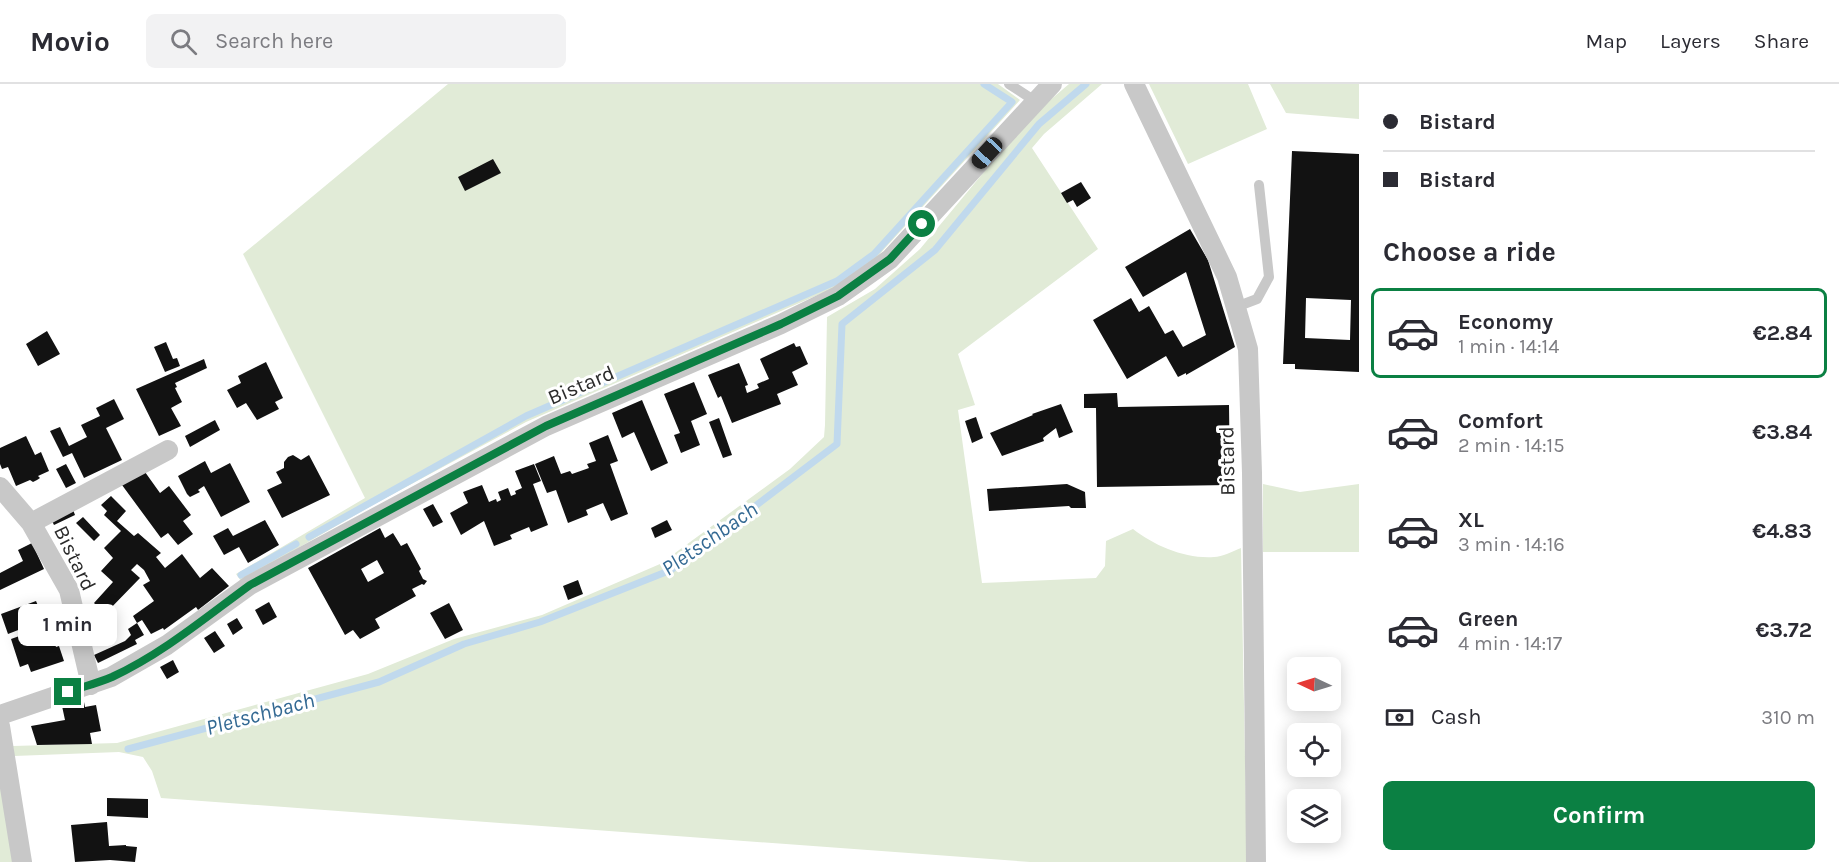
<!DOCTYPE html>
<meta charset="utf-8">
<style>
body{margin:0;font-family:Karla,sans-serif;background:#f2f2f3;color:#2b2b33;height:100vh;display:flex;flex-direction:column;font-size:22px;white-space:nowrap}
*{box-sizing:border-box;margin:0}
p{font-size:20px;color:#7c7c81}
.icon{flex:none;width:33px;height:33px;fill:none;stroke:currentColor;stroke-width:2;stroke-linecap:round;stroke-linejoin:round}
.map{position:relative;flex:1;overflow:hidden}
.sheet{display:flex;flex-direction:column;background:#fff;width:480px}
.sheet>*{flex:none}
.hud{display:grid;align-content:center;height:132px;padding:0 24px;background:#fff}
.needle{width:39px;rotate:274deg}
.fabs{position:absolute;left:1287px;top:573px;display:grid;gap:12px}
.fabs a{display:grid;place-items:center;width:54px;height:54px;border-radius:9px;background:#fff;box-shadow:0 3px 15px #0003;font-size:30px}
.end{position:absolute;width:27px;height:27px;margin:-14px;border:8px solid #0b8043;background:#fff;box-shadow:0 0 0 3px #fff}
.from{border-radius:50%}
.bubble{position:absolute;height:42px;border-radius:9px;background:#fff;box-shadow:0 3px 15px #0003;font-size:20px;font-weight:700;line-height:42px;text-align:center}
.car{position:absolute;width:18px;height:36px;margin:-18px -9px;border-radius:8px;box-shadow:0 0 4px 2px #0007;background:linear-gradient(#222 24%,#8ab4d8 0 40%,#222 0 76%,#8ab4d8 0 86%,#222 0)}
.hud b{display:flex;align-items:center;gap:21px;height:57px;font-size:22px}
.hud b+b{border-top:2px solid #e1e1e2}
.hud i{width:15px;height:15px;background:#2b2b33}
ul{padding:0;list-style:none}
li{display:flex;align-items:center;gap:18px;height:90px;margin:0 12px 9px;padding:0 12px;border:3px solid transparent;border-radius:9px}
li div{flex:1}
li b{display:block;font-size:22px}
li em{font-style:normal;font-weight:700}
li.current{border-color:#0b8043}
li>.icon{width:54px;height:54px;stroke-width:1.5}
h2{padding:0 24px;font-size:27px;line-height:72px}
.pay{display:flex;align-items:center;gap:15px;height:66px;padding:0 24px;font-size:22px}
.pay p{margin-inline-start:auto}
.cta{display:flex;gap:12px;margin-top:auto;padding:12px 24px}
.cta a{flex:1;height:69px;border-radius:9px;background:#0b8043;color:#fff;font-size:24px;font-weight:700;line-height:69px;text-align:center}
header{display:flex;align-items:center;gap:36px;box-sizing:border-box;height:84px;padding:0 30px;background:#fff;border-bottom:2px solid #e1e1e2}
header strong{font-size:28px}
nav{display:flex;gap:33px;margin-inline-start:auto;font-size:21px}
.search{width:420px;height:54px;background:#f2f2f3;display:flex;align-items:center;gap:15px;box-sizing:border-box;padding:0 21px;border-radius:9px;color:#7c7c81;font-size:22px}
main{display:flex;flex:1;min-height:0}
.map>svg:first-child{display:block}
.green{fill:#e1ebd7}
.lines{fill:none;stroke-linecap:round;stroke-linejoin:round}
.stream{stroke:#c0d9ed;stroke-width:7}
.building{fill:#121212;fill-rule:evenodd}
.lane{stroke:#c8c8c8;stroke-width:10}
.street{stroke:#c8c8c8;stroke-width:20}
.route{stroke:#0b8043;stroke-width:8}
.labels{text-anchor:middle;stroke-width:6;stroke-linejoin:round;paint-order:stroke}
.street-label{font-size:21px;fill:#2b2b2b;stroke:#fff}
.water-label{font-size:22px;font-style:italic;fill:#336993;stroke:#fff}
</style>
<header>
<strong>Movio</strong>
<div class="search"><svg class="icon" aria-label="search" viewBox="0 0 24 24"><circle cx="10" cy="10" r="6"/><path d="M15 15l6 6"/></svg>Search here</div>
<nav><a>Map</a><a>Layers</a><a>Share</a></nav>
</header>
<main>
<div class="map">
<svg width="1359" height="778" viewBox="0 0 1359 778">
<rect width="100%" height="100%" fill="#fff"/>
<!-- green -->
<path class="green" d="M448,0H998L1020,16L877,173L834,204L526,338L369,423L241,497L236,490L365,414L243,170Z
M1069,0H1102L1044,50L1032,64L1098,165L958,270L975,321L958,326L982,499L1096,494L1105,482L1106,457L1133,445C1155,462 1185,475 1214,473C1222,473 1233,467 1241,464L1247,778H1030L161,714L152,687L143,673L119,668L14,672L13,662L117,659L368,590L454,555L542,531L660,480L790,385L824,353L825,341L827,233L875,205L920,165L1028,35Z
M1149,0H1248L1267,45L1188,80Z
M1270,0H1359V35L1286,29Z
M1263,400L1300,408L1359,400V468H1263Z
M0,663L18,778H0Z"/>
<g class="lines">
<!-- stream -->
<path class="stream" d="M309,453L526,332L837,197L874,170L1012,18L984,0
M241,491L296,460
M128,665L379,598L464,560L540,538L671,486L837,360L842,240L935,166L1039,40L1086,0"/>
</g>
<!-- building -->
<path class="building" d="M1292,67L1359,70V288L1295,285V280H1283ZM1306,214L1351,216L1350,256L1305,254Z
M493,75L501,89L465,107L458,93Z
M1081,98L1091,114L1077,123L1073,116L1067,119L1061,109Z
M1190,145L1208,176L1235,263L1186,291V289L1178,293L1166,272L1127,295L1093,236L1131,214L1139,228L1149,222L1165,250L1173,246L1183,263L1206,251L1186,188L1143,213L1125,183Z
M47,247L60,270L38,282L26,260Z
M166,258L173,275L177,274L180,282L165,288L154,263Z
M794,259L796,263L800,262L808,280L792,288L798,301L777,310L781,320L732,339L721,312L718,314L708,291L739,279L748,301L745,302L747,309L759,304L757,300L769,295L760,275Z
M204,275L207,284L175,299L177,303L175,304L182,318L171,324L181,342L159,352L136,305Z
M266,278L283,314L275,318L279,325L257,336L246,319L237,324L227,306L241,299L238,292Z
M694,298L707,330L691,337L700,361L681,369L674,351L680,349L664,310Z
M1117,309L1118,323L1229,321L1230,401L1097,403L1096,324H1084V310Z
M114,315L124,335L106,344L122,376L84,394L72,369L63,373L50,347L60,343L69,362L87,353L81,341L100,332L96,324Z
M642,316L668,379L651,387L634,348L622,354L612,329Z
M1061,320L1073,348L1059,354L1056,344L1043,354L1044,357L1002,372L990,349L1033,331L1032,330Z
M976,333L983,354L972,359L965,337Z
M719,334L732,371L723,374L709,338Z
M215,336L220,346L190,363L185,352Z
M608,351L618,377L610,380L628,430L611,437L603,419L586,426L588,431L568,439L556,406L547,409L535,380L554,372L561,390L570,387L572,390L589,384L587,380L596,377L589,359Z
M26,352L35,371L41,368L49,387L38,392L40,394L37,396L33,398L30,396L16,402L8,383L2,385L0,380V364Z
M309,371L330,411L282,434L267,406L282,399L276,388L284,384V378L288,373L293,371L301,376Z
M205,377L211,389L230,379L250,418L221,433L204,402L198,406L200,408L190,413L187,410L178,392Z
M66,380L76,399L66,404L56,385Z
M534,380L541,397L533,400L548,441L531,448L529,443L510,451L512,455L494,462L484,437L461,451L450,429L468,419L463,408L482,401L489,418L496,415L497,418L501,416L498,408L508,404L511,412L516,410L515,407L522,404L515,387Z
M145,388L160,409L169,402L191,431L183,437L193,450L178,461L168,449L161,454L122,401Z
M1067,400L1085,408L1086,424H1071L1069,422L989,427L987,405Z
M111,412L126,427L117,437L134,452L138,449L161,469L156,473L165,484L182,470L200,494L212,484L229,502L198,526L196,523L164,546L163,544L151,550L142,536L137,539L144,551L135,556L137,560L98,579L94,571L125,557L131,551L128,545L137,539L133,532L154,517L143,501L150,497L144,486L137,480L131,486L140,494L105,530L94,519L113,498L101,487L113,474L104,464L121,447L104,431L107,427L101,421Z
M433,420L443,438L433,443L423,425Z
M72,423L75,431L54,441L50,433Z
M83,433L100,451L94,457L76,439Z
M265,436L279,461L248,479L239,463L224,471L213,452L228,444L233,452Z
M667,436L672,446L655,454L651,444Z
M380,444L385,454L393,449L401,462L407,459L421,485L419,487L423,495L427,497L424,501L422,500L412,505L416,512L375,535L380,544L360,555L353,546L345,551L308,484ZM377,476L384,489L368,498L361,485Z
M32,459L44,485L0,506V489L23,477L18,466Z
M578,496L583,510L568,516L563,502Z
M36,517L44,536L8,550L1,530Z
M269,518L277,533L263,541L255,526Z
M449,519L463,546L445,555L430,529Z
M237,534L243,544L233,551L227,540Z
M215,547L225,562L214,569L204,554Z
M25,550L28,559L52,551L56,563L59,562L64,577L31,588L28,580L20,583L11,555Z
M173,576L179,588L167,595L160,583Z
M84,618L85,623L96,621L101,647L90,649L92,660L37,661L31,642L65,636L62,622Z
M107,714L148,715V734L107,732Z
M107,738L109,762L126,761V762L137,763L135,778L110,776L75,778L71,741Z"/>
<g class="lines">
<!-- lane -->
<path class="lane" d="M1009,0L1035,17
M1236,223L1257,215L1269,193L1259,101"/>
<!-- street -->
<path class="street" d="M1134,0L1227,193L1248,265L1252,389L1256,778
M0,403L31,439L69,506L91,601
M31,439L168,366
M0,631L111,593L167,561L250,501L546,342L781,240L838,212L890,175L1052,0
M0,642L22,778"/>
</g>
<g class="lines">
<!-- route -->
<path class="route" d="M68,608C82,603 98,599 112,593C162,570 206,533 250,501L546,342L781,240L838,212L890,175L922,140"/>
</g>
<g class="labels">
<!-- street labels -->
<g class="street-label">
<text transform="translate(581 301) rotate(-23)" y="7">Bistard</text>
<text transform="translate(1227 377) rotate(-91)" y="7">Bistard</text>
<text transform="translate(75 474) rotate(64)" y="7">Bistard</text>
</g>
<!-- water labels -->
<g class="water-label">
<text transform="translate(709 454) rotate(-35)" y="8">Pletschbach</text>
<text transform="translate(260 629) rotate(-15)" y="8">Pletschbach</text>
</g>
</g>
</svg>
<div class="fabs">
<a><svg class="needle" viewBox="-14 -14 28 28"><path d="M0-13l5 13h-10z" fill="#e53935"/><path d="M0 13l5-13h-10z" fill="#7c7c81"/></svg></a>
<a><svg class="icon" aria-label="locate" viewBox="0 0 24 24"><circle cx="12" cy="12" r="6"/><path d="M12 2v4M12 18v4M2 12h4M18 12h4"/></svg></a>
<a><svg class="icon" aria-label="layers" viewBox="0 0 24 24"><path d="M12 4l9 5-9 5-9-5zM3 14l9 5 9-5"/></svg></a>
</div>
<i class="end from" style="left:922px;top:140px"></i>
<i class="end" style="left:68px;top:608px"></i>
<div class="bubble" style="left:18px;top:520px;width:99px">1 min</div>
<i class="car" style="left:987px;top:69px;rotate:223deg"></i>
</div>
<section class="sheet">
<div class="hud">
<b><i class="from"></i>Bistard</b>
<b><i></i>Bistard</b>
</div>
<h2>Choose a ride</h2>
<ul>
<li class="current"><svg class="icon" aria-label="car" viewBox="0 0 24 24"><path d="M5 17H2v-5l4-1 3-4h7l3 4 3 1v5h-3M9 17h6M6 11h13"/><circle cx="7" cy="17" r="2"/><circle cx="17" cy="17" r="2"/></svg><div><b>Economy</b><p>1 min · 14:14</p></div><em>€2.84</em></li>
<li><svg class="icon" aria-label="car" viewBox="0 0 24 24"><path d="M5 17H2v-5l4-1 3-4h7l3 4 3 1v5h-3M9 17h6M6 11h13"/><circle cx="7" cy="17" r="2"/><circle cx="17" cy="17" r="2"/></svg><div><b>Comfort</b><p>2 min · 14:15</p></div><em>€3.84</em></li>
<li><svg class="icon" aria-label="car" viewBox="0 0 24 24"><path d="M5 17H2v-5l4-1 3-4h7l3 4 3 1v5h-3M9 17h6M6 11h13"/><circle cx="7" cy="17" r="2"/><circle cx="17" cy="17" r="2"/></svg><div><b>XL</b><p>3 min · 14:16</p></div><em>€4.83</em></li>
<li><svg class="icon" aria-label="car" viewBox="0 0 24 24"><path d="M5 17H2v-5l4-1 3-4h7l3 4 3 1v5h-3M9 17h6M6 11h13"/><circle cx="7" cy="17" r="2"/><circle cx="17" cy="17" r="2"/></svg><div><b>Green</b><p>4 min · 14:17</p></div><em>€3.72</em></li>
</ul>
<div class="pay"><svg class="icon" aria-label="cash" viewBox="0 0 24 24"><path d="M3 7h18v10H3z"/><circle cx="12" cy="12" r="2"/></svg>Cash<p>310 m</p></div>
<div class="cta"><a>Confirm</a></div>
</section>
</main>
